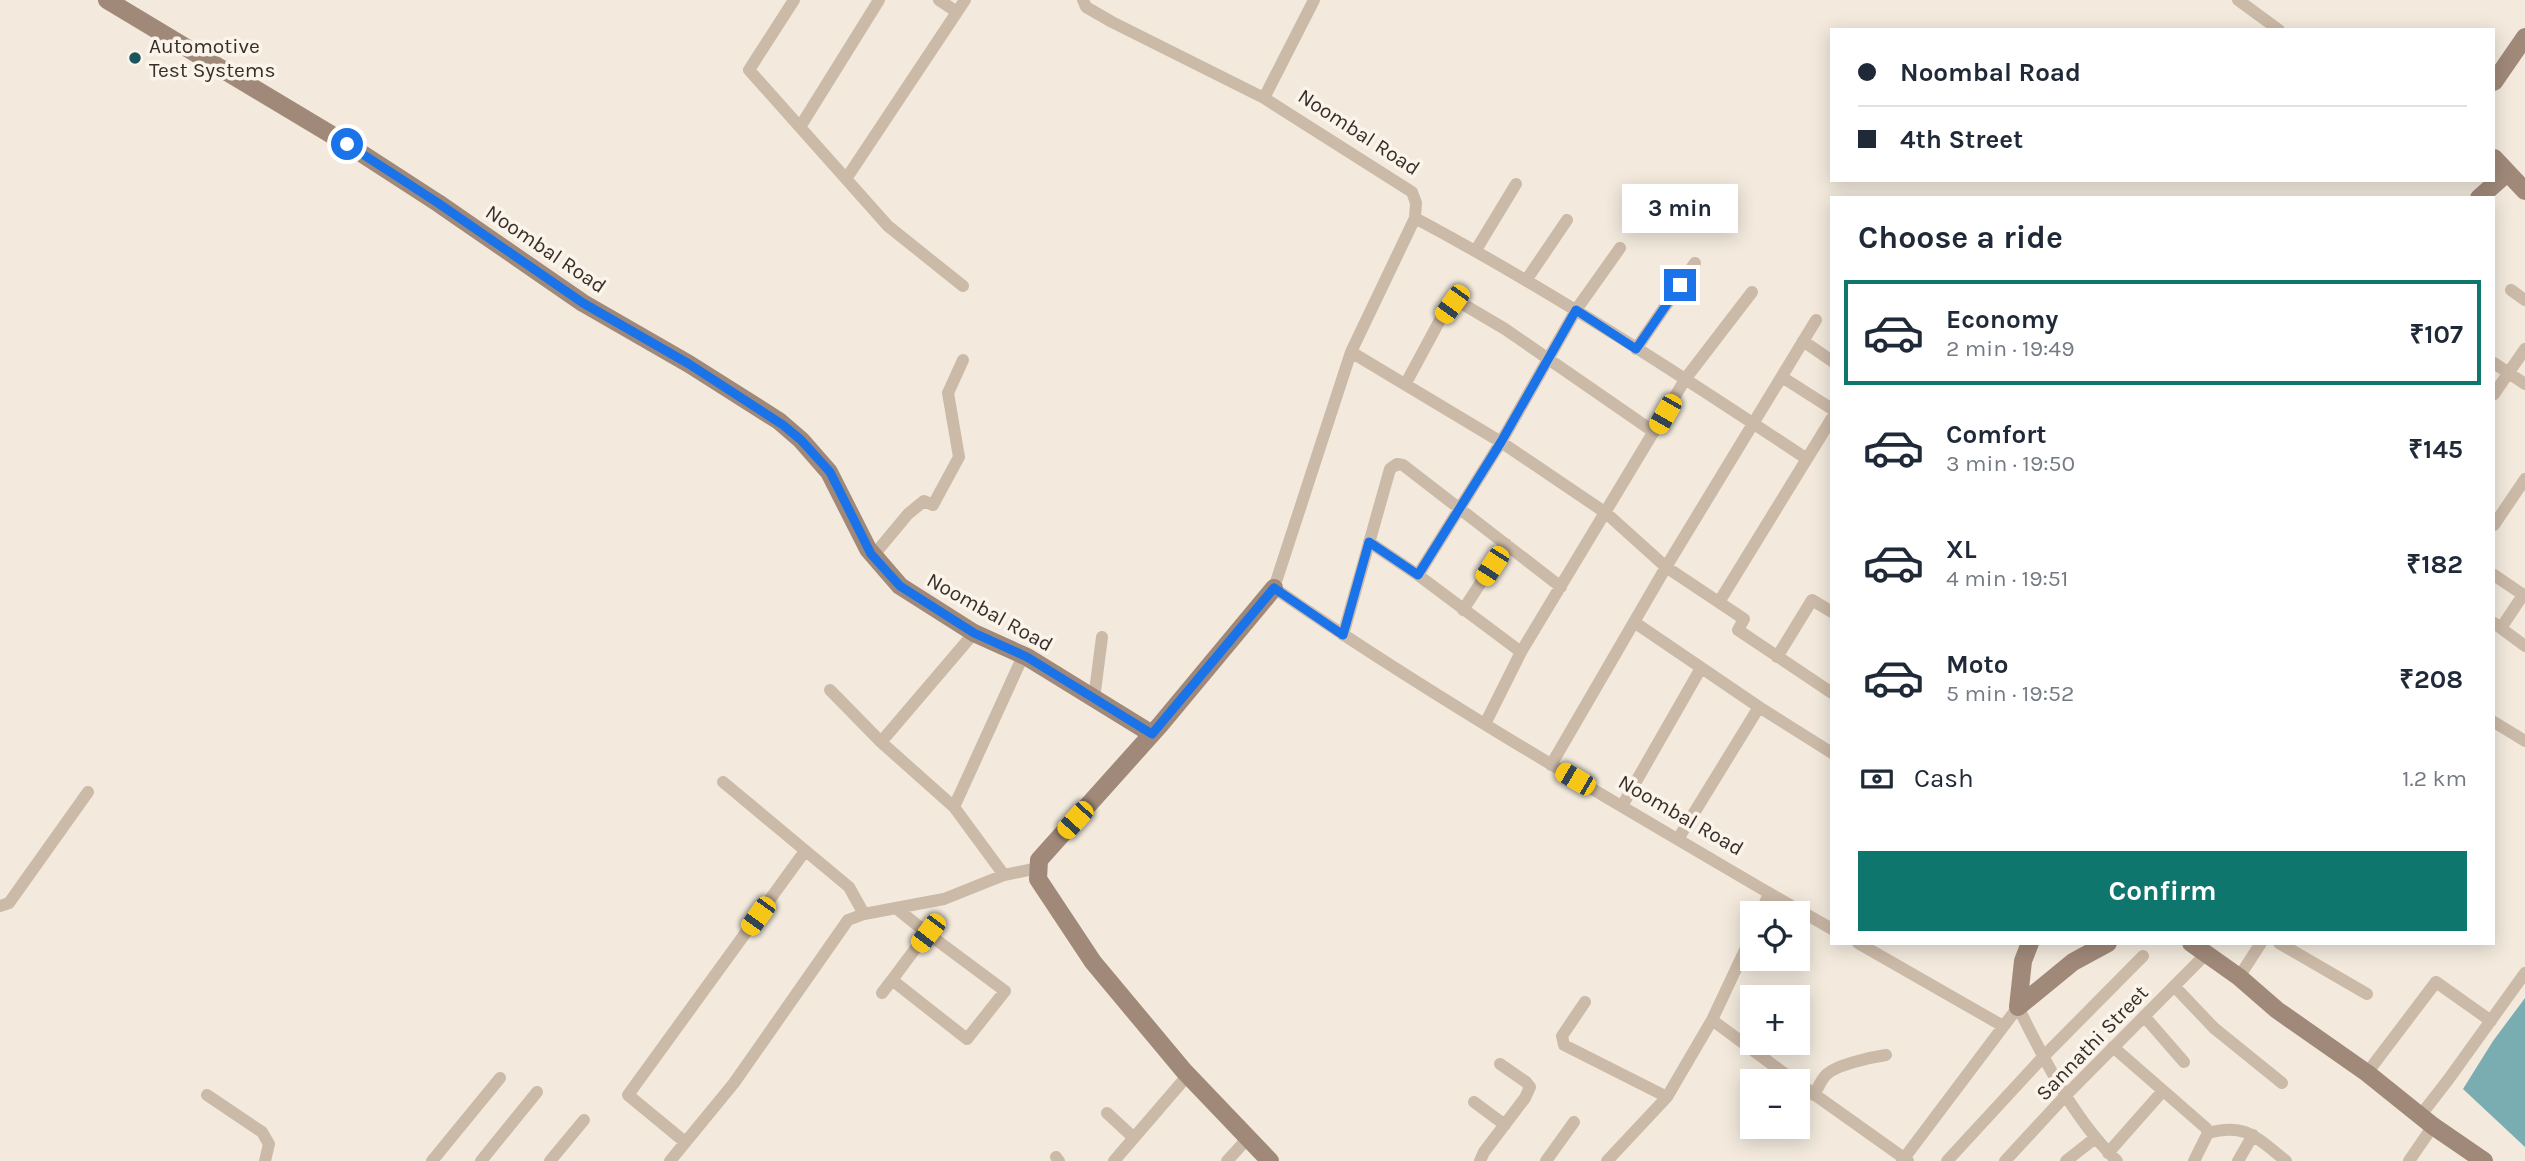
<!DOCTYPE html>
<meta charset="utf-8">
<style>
body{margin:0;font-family:Karla,sans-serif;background:#f6f6f7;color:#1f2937;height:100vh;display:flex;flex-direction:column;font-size:26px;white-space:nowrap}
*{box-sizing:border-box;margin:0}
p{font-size:23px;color:#747a83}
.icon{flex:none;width:38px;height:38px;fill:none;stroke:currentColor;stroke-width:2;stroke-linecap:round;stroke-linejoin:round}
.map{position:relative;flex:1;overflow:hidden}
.drawer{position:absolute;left:1830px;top:196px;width:665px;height:749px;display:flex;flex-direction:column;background:#fff;border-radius:0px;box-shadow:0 4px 18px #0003}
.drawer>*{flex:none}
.guide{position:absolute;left:1830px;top:28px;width:665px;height:154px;border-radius:0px;box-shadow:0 4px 18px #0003;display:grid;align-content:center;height:154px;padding:0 28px;background:#fff}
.fabs{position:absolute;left:1740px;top:901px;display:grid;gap:14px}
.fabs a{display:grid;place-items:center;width:70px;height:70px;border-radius:0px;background:#fff;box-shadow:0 4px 18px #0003;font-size:35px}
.end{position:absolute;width:32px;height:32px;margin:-16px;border:9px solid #1a73e8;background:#fff;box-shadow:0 0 0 4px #fff}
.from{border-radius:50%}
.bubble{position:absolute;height:49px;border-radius:0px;background:#fff;box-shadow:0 4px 18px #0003;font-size:23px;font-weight:700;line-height:49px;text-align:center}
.car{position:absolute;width:21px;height:42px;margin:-21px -10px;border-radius:9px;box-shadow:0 0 5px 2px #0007;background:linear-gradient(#f5c518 24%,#345 0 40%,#f5c518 0 76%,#345 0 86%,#f5c518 0)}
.guide b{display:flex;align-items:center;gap:24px;height:66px;font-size:26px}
.guide b+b{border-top:2px solid #e0e1e3}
.guide i{width:18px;height:18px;background:#1f2937}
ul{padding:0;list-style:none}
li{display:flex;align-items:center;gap:21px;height:105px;margin:0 14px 10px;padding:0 14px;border:4px solid transparent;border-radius:0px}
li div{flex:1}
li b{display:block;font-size:26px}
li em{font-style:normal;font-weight:700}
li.current{border-color:#0f766e}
li>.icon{width:63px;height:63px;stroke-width:1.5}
h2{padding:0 28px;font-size:32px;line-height:84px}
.pay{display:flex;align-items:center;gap:18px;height:77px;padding:0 28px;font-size:26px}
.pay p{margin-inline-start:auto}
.action{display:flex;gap:14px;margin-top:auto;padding:14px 28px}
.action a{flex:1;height:80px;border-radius:0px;background:#0f766e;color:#fff;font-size:28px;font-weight:700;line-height:80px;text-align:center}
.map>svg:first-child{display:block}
.water{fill:#7aadb2}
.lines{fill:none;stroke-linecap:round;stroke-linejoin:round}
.street{stroke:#ccbaa8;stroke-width:12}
.secondary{stroke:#a08979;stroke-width:18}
.route{stroke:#1a73e8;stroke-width:9}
.poi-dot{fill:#1c555d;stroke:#fbf4ea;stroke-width:2.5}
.labels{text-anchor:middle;stroke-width:7;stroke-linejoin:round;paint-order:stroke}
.poi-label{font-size:21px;fill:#392e29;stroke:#fbf4ea;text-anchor:start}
.street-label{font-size:21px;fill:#392e29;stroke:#fbf4ea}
</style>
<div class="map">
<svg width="2525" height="1161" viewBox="0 0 2525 1161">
<rect width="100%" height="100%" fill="#f3eadd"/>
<!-- water -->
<path class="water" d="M2525,998V1147L2463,1089L2493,1041Z"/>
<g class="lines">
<!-- street -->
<path class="street" d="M794,0L749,70L888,226L963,286
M939,0L957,12
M1083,0L1086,7L1112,22L1264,98L1412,192L1416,203L1415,218L1351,352L1274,588C1434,698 1602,795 1769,893L1761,914
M2238,0L2279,30
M1264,98L1314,0
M800,127L879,0
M846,179L965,0
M1415,218C1550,290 1679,374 1807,459
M1476,250L1516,184
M1527,279L1567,220
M2511,290L2525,300
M1803,341L1832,361
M1636,349L1695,263
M1351,352L1501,442L1606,513L1666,567L1744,619L1738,630L1832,693
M2494,363L2525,384
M1782,377L1832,409
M1406,383L1440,320L1452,304L1461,303L1505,329L1654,432
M2494,394L2525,349
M2494,525L2525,479
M1369,542L1418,575L1521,652
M873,556L908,514L924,501L933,505L959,457L948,393L963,360
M1418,575L1501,442L1576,310L1620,248
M2494,575L2525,596
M1719,602L1832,418
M1463,610L1506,544
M1634,622L1759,707L1678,839
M2494,623L2525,646
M2501,628L2523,595
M1343,635L1390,469L1397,464L1403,465L1561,587
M1777,657L1812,600L1832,612
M830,690L881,742L954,807L1004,875
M1094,699L1102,637
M1759,707L1832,753
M2494,722L2525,741
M1485,724L1521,652L1686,378L1752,292
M881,742L974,633
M1551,765L1666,567L1816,320
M723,782L849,887L864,914
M1622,806L1701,668
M954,807L1023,656
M1769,893L1832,929
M0,906L9,903L88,792
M896,908L927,933L892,980L967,1039L1005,991L927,933
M1858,943L2003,1026
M2279,943L2367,994
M2239,977L2261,943
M2174,986L2214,1028L2282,1083
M882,993L892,980
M1585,1002L1562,1036L1564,1045L1667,1097
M2144,1016L2184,1062
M1712,1020L1796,1082
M2113,1047L2206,1128L2208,1133
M2367,1073L2436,982L2491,1021
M1797,1082L1908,1161
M207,1095L262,1132L269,1144L265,1161
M1814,1095C1818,1088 1821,1080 1826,1075C1835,1065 1872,1057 1886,1055
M1474,1102L1505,1125
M1107,1113L1134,1138
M2420,1116L2448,1080L2525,973
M2208,1133C2246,1122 2258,1139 2286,1161
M685,1142L628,1095L805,851
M2108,1153L2161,1093
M1056,1157L1059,1161
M432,1161L500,1078
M481,1161L537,1092
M550,1161L584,1120
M670,1161L734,1083L848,920L864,914L944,899L1004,875L1038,868
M1114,1161L1188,1075
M1227,1161L1248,1138
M1480,1161L1484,1152L1525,1098L1530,1087L1526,1082L1500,1064
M1546,1161L1574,1122
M1607,1161L1667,1097L1712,1020L1752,935
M1902,1161L2018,1007C2045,1061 2073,1118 2117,1161
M1947,1161L2043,1057L2143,956
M2005,1161L2066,1095L2207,953
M2066,1161L2094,1139
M2194,1161L2208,1133
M2238,1161L2253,1135
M2409,1161L2433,1126"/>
<!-- secondary -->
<path class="secondary" d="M107,0L347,144L438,203L583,303L689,364L779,421L801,440L829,472L868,549L900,586L974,633L1027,657L1152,734
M2494,82L2525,37
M2494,158L2525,191
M2479,198L2507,173
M2191,943L2239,977L2277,1010L2367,1073L2433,1126L2484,1161
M2018,1007L2073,962L2108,943
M2018,1007L2023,961L2030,943
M1270,1161L1184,1071L1093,962L1038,879L1039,860L1160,725L1274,588"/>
</g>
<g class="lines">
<!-- route -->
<path class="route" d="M347,144L438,203L583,303L689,364L783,425L801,440L830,472L871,554L900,586L974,633L1027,657L1152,734L1274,588L1343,635L1369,542L1418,575L1501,442L1576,310L1636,349L1680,285"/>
</g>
<!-- markers -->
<circle class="poi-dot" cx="135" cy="58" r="7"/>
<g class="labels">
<!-- poi labels -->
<g class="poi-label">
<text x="149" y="53">Automotive<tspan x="149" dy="24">Test Systems</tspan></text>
</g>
<!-- street labels -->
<g class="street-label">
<text transform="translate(1359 132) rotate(33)" y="7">Noombal Road</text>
<text transform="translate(546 249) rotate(34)" y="7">Noombal Road</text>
<text transform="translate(990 612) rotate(29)" y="7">Noombal Road</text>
<text transform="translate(1681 815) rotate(30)" y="7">Noombal Road</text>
<text transform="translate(2092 1043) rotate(-46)" y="7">Sannathi Street</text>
</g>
</g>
</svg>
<div class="fabs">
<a><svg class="icon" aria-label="locate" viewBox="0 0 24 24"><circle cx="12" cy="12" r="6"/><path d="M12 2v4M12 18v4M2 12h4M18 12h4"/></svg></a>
<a>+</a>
<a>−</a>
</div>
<i class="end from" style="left:347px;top:144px"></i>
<i class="end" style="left:1680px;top:285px"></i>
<div class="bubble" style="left:1622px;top:184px;width:116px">3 min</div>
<i class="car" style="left:1452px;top:304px;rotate:216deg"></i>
<i class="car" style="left:1665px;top:414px;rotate:210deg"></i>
<i class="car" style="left:1492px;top:566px;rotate:213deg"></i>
<i class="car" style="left:1575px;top:779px;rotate:300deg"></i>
<i class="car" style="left:1075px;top:820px;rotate:222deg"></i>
<i class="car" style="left:758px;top:916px;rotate:216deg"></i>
<i class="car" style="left:928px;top:933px;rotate:217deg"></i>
<div class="guide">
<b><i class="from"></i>Noombal Road</b>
<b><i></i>4th Street</b>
</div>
<section class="drawer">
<h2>Choose a ride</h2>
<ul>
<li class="current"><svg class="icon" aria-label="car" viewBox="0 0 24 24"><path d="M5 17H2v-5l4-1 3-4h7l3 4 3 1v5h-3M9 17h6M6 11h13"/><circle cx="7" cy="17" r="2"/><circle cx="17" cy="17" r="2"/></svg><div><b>Economy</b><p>2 min · 19:49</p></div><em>₹107</em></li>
<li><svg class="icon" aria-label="car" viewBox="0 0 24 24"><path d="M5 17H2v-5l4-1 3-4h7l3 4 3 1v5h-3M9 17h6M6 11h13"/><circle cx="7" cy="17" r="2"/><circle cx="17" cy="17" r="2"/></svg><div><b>Comfort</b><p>3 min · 19:50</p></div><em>₹145</em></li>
<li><svg class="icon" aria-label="car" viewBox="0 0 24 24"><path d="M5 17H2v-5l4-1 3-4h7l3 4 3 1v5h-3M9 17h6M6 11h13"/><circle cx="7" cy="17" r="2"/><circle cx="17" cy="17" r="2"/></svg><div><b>XL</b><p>4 min · 19:51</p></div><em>₹182</em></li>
<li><svg class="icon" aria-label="car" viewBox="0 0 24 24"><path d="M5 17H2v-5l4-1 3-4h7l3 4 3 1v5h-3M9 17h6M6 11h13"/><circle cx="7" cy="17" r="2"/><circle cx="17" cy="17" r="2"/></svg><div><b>Moto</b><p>5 min · 19:52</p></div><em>₹208</em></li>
</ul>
<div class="pay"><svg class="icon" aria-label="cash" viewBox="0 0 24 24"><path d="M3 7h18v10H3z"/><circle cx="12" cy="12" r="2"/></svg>Cash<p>1.2 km</p></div>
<div class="action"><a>Confirm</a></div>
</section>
</div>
